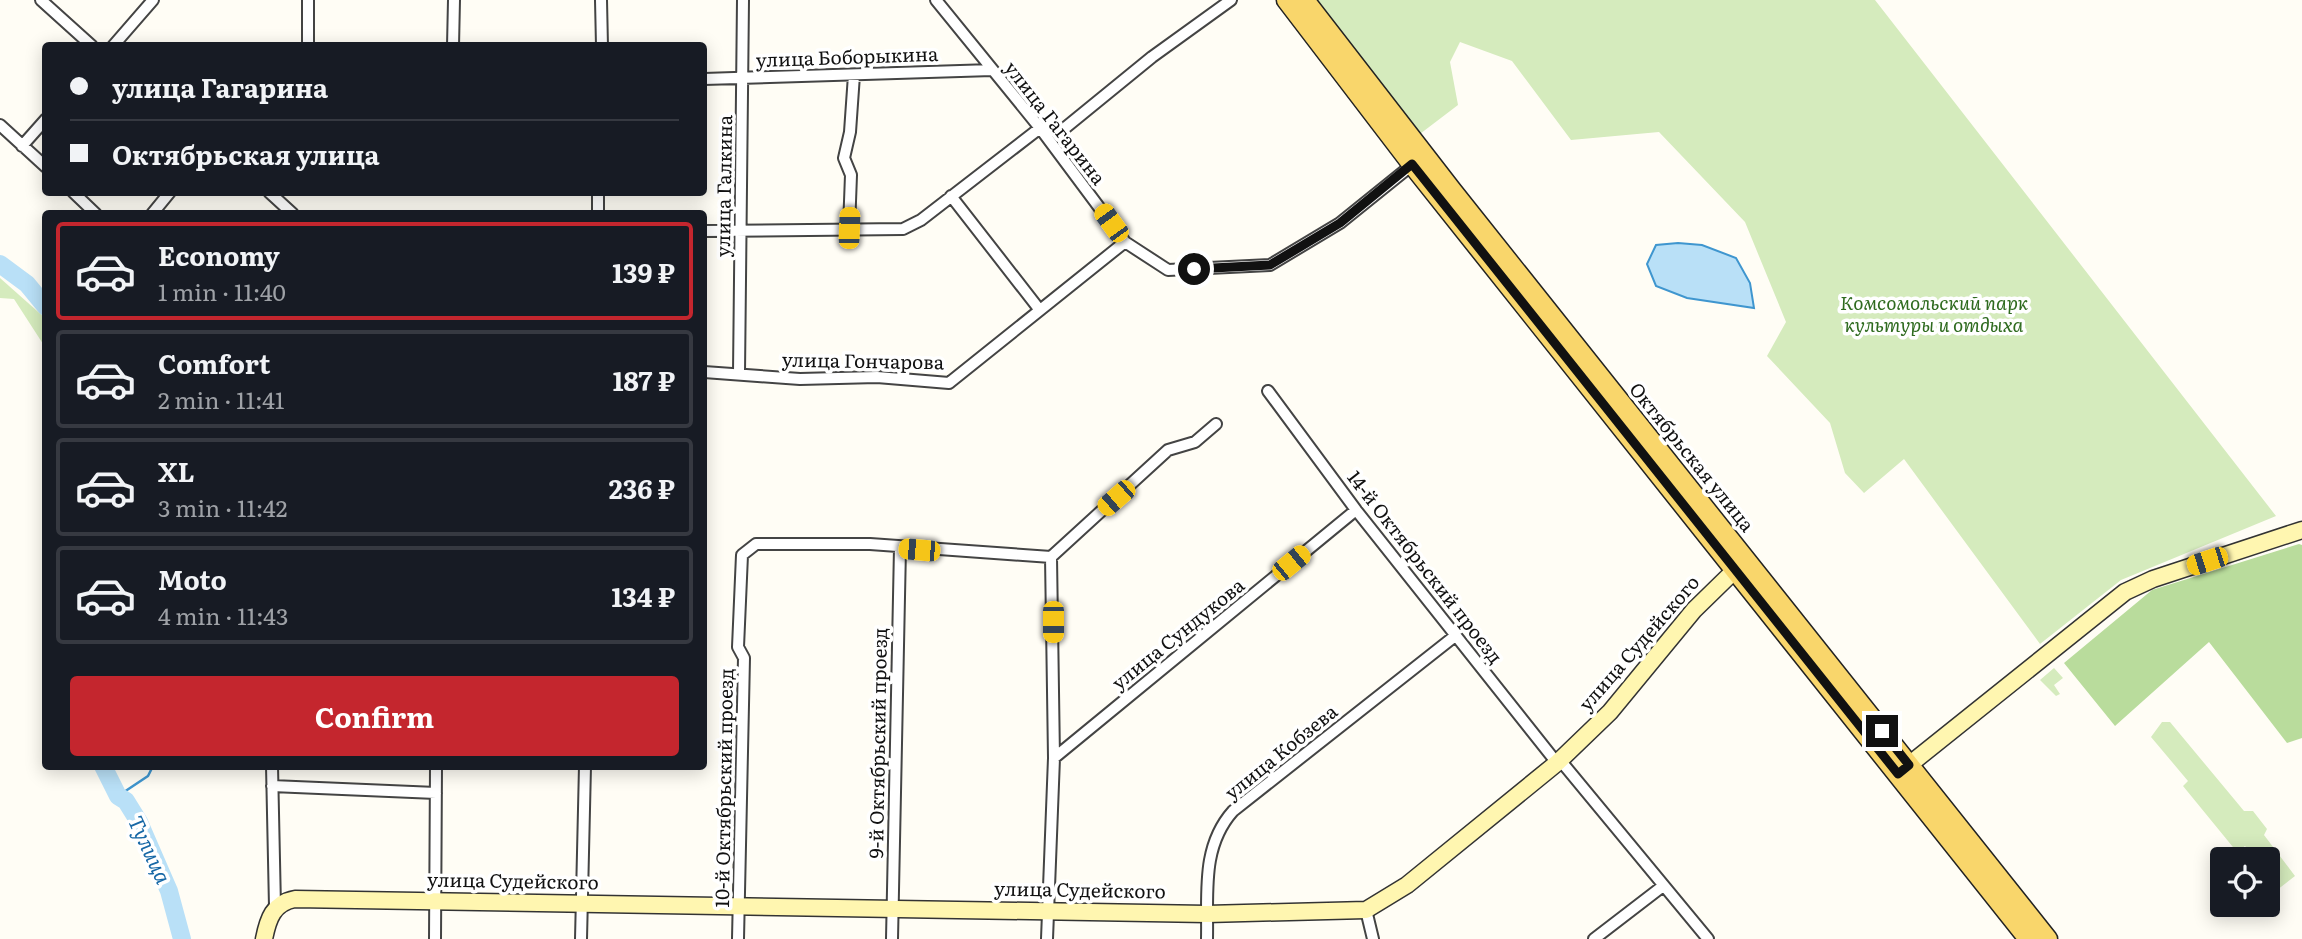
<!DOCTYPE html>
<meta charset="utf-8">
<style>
body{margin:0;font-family:Literata,serif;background:#242831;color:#f1f3f6;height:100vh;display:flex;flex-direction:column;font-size:26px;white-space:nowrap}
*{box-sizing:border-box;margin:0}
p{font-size:23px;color:#9ea1a6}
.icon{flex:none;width:38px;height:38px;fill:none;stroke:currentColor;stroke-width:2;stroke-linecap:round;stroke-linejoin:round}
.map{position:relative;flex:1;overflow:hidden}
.details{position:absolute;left:42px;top:210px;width:665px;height:560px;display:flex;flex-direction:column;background:#171b24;border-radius:7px;box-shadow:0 4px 18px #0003}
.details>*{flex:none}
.top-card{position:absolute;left:42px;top:42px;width:665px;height:154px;border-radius:7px;box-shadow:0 4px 18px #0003;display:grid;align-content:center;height:154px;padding:0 28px;background:#171b24}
.tools{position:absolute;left:2210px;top:847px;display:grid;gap:14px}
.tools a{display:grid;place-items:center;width:70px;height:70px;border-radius:7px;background:#171b24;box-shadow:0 4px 18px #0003;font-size:35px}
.end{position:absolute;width:32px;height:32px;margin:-16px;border:9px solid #111;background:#fff;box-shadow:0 0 0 4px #fff}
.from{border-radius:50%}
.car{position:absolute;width:21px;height:42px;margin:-21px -10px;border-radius:9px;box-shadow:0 0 5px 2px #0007;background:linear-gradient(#f5c518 24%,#345 0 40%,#f5c518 0 76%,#345 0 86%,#f5c518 0)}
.top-card b{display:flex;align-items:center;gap:24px;height:66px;font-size:26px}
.top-card b+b{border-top:2px solid #363941}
.top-card i{width:18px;height:18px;background:#f1f3f6}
ul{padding:12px 0 0;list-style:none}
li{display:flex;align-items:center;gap:21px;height:98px;margin:0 14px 10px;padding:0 14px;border:4px solid #363941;border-radius:7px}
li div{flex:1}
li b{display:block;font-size:26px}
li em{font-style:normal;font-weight:700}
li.current{border-color:#c4262e}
li>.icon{width:63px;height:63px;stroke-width:1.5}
.primary-button{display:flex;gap:14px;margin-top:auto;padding:14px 28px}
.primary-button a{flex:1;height:80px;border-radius:7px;background:#c4262e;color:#fff;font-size:28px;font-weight:700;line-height:80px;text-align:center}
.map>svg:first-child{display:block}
.green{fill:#d5ebbd}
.forest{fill:#b9dc9c}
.water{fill:#b9e0f7;stroke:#3f96cf;stroke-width:2}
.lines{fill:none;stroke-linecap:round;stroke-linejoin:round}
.stream{stroke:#3f96cf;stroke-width:2.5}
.river{stroke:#b9e0f7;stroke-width:18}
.street-casing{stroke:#444;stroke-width:14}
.secondary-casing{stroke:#333;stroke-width:19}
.primary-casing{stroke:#222;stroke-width:21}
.street{stroke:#fff;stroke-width:10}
.secondary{stroke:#fff6b0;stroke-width:16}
.primary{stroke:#f9d66b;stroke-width:18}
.route{stroke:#111;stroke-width:9}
.labels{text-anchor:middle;stroke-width:7;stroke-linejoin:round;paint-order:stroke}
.street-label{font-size:19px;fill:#111;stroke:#fff}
.park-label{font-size:19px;font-style:italic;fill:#2f6b1f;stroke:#fff}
.water-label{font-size:21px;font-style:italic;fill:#1768a6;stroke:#fff}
</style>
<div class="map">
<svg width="2302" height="939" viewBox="0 0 2302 939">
<rect width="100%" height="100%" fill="#fffdf5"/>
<!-- green -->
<path class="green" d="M1310,0H1875L2276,516L2121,580L2040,644L1904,459L1864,493L1845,473L1830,423L1767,356L1786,322L1745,222L1659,132L1571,140L1512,61L1460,42L1450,62L1458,105L1412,140Z
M0,278L45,318V347L14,299L0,298Z
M2054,668L2063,678L2054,685L2060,694L2056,696L2040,680Z
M2162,722H2170L2244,811H2253L2267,829L2264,835L2295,876L2268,897V883L2272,880L2268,874V859H2256L2245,846L2237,852L2183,786L2188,781L2151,737Z"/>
<!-- forest -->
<path class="forest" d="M2299,544L2302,545V738L2287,743L2209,642L2115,726L2064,663L2152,590Z"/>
<!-- water -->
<path class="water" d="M1678,243L1702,245L1736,258L1750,283L1754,308L1687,298L1656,286L1647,264L1656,245Z"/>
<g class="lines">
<!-- stream -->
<path class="stream" d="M118,796L148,776L153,766"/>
<!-- river -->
<path class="river" d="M0,264L27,284L46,307
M103,766L118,796L126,801L139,822L169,891L182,939"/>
<defs>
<path id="street" d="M41,0L92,46
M601,0L602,46
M936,0L1040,128L1125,242L1168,270L1270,265L1340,223L1412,165
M113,46L153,0
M308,46V0
M453,46L454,0
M704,79L992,70
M0,125L46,167
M22,146L46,119
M73,192L96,214
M269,192L293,214
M951,196L1039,309
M152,214L170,192
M598,214V192
M849,228L851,175L844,158L850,132L854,75
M704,231L903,229L921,220L1040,128L1060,132L1152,57L1231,0
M704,372L800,379L877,377L949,383L1125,242
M739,373L743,0
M1268,391L1356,510L1557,763
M1054,758L1356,510
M1560,760L1708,939
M272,766L275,907
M272,786L436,793
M1366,910L1373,939
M435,939L436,766
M581,939L585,766
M738,939L744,658L738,647L742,555L756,544H870L1051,557L1168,450L1195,442L1216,424
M892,939L900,548
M1047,939L1054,758L1051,557
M1207,939C1208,893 1201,847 1233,811L1455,636
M1594,939L1663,886"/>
<path id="secondary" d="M1909,765L2125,592L2153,579L2302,530
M264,939C268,919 273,903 295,899L1207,914L1366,910L1407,885L1557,763L1610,712L1694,610L1735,570"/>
<path id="primary" d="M1286,0L1412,165L2028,939
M1305,0L1452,190L2048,939"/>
</defs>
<!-- street casing -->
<use href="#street" class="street-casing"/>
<!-- secondary casing -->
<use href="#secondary" class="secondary-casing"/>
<!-- primary casing -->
<use href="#primary" class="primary-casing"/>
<!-- street -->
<use href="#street" class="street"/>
<!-- secondary -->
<use href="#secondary" class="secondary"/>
<!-- primary -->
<use href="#primary" class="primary"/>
</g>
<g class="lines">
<!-- route -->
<path class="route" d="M1194,269L1270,265L1340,223L1412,164L1898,774L1909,765L1882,731"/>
</g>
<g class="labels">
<!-- street labels -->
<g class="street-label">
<text transform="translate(847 57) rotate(-2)" y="7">улица Боборыкина</text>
<text transform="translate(1055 123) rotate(52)" y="7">улица Гагарина</text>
<text transform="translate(724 186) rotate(-89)" y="7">улица Галкина</text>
<text transform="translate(863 361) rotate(1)" y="7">улица Гончарова</text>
<text transform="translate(1692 457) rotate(51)" y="7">Октябрьская улица</text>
<text transform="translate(1425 567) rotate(52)" y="7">14-й Октябрьский проезд</text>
<text transform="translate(1178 634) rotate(-39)" y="7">улица Сундукова</text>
<text transform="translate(1639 643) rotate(-49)" y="7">улица Судейского</text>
<text transform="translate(878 743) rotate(-89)" y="7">9-й Октябрьский проезд</text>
<text transform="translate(1281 752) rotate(-39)" y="7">улица Кобзева</text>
<text transform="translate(724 788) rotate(-89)" y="7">10-й Октябрьский проезд</text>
<text transform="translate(513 881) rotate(1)" y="7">улица Судейского</text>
<text transform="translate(1080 890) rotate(1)" y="7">улица Судейского</text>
</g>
<!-- park labels -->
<g class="park-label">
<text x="1934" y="310">Комсомольский парк<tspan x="1934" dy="22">культуры и отдыха</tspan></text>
</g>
<!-- water labels -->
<g class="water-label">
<text transform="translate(149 850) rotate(65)" y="7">Тулица</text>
</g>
</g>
</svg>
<div class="tools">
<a><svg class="icon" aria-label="locate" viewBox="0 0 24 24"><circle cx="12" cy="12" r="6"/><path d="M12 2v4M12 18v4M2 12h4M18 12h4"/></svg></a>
</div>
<i class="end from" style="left:1194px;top:269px"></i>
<i class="end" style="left:1882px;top:731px"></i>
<i class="car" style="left:1111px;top:223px;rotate:324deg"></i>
<i class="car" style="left:849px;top:228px;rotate:2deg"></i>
<i class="car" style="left:1116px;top:498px;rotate:229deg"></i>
<i class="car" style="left:919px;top:550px;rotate:275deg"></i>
<i class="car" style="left:2207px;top:561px;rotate:252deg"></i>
<i class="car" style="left:1291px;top:563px;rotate:51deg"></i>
<i class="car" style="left:1053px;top:622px;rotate:180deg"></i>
<div class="top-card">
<b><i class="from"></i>улица Гагарина</b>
<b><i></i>Октябрьская улица</b>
</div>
<section class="details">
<ul>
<li class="current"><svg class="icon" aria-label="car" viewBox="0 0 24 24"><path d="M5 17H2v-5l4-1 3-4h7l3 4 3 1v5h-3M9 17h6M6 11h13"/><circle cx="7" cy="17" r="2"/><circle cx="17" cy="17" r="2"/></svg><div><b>Economy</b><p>1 min · 11:40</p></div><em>139 ₽</em></li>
<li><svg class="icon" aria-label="car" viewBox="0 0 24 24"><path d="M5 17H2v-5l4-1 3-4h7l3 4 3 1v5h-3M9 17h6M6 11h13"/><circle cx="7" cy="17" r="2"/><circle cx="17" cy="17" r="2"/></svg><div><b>Comfort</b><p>2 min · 11:41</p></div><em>187 ₽</em></li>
<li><svg class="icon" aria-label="car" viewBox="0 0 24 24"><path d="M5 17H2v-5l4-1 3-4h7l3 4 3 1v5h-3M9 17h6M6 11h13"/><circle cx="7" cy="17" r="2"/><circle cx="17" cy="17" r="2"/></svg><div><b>XL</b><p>3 min · 11:42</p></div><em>236 ₽</em></li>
<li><svg class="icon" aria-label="car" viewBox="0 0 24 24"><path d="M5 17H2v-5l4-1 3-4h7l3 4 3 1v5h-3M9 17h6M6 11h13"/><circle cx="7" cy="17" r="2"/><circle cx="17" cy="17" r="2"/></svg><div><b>Moto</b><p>4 min · 11:43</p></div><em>134 ₽</em></li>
</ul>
<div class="primary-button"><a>Confirm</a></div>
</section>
</div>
